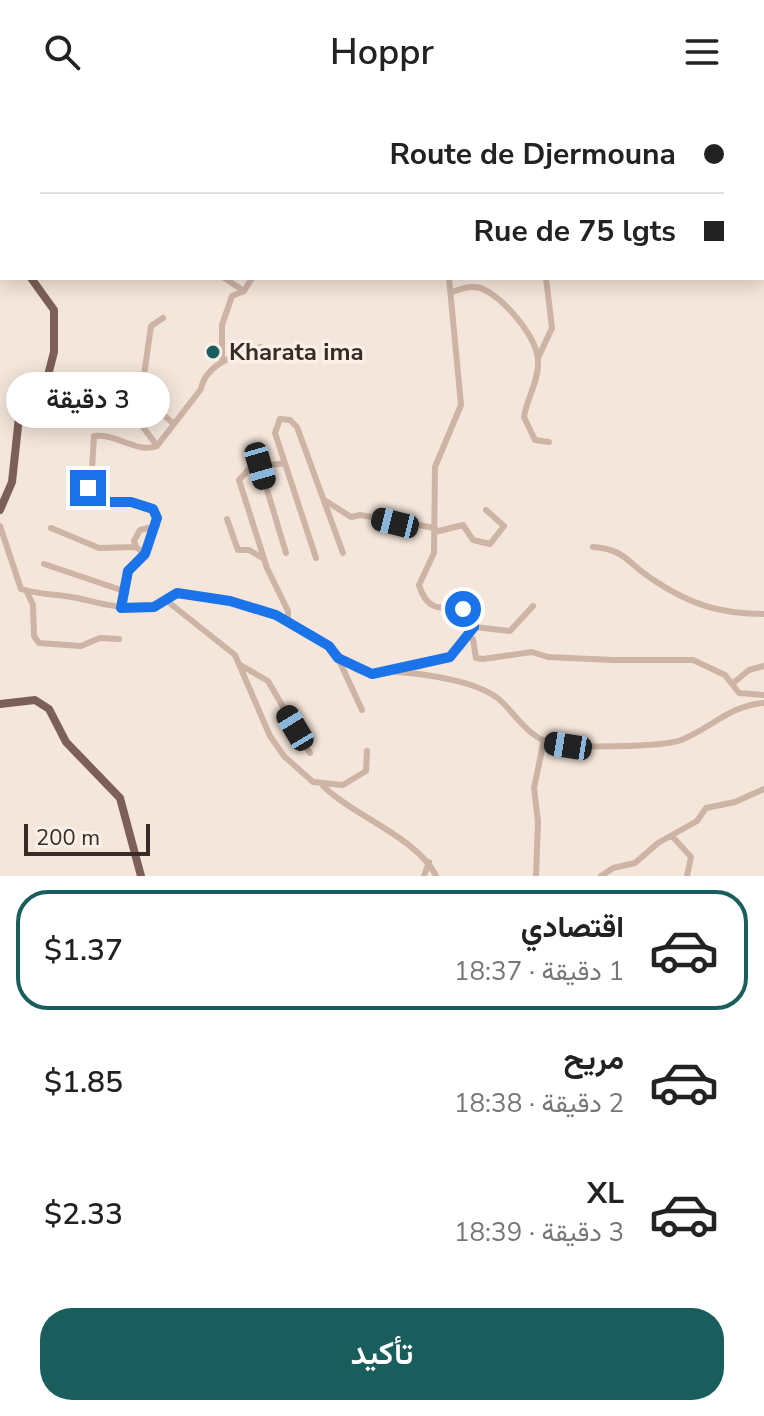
<!DOCTYPE html>
<html lang="ar">
<meta charset="utf-8">
<style>
body{margin:0;font-family:"Nunito Sans",Vazirmatn,sans-serif;background:#f6f6f6;color:#222;direction:rtl;height:100vh;display:flex;flex-direction:column;font-size:30px;white-space:nowrap}
*{box-sizing:border-box;margin:0}
p{font-size:26px;color:#767676}
.icon{flex:none;width:44px;height:44px;fill:none;stroke:currentColor;stroke-width:2;stroke-linecap:round;stroke-linejoin:round}
.map{position:relative;height:772px;overflow:hidden;direction:ltr}
.panel{display:flex;flex-direction:column;background:#fff;flex:1}
.panel>*{flex:none}
.hud{position:absolute;left:0px;top:0px;width:764px;height:176px;box-shadow:0 4px 20px #0003;direction:rtl;display:grid;align-content:center;height:176px;padding:0 40px;background:#fff}
.scale{position:absolute;left:24px;bottom:20px;width:126px;box-sizing:border-box;padding-left:8px;border:4px solid #382b27;border-top:0;font-size:22px;line-height:28px;white-space:nowrap;color:#382b27;-webkit-text-stroke:6px #fbf0e8;paint-order:stroke}
.end{position:absolute;width:36px;height:36px;margin:-18px;border:10px solid #1a73e8;background:#fff;box-shadow:0 0 0 4px #fff}
.from{border-radius:50%}
.bubble{position:absolute;height:56px;border-radius:28px;background:#fff;box-shadow:0 4px 20px #0003;font-size:26px;font-weight:600;line-height:56px;text-align:center;direction:rtl}
.car{position:absolute;width:24px;height:48px;margin:-24px -12px;border-radius:10px;box-shadow:0 0 6px 2px #0007;background:linear-gradient(#222 24%,#8ab4d8 0 40%,#222 0 76%,#8ab4d8 0 86%,#222 0)}
.hud b{display:flex;align-items:center;gap:28px;height:76px;font-size:30px}
.hud b+b{border-top:2px solid #e0e0e0}
.hud i{width:20px;height:20px;background:#222}
ul{padding:14px 0 0;list-style:none}
li{display:flex;align-items:center;gap:24px;height:120px;margin:0 16px 12px;padding:0 24px;border:4px solid transparent;border-radius:32px}
li div{flex:1}
li b{display:block;font-size:30px}
li em{font-style:normal;font-weight:600}
li.on{border-color:#195e5c}
li>.icon{width:72px;height:72px;stroke-width:1.5}
.button{display:flex;gap:16px;margin-top:auto;padding:16px 40px}
.button a{flex:1;height:92px;border-radius:32px;background:#195e5c;color:#fff;font-size:32px;font-weight:600;line-height:92px;text-align:center}
header{display:flex;justify-content:space-between;align-items:center;height:104px;padding:0 40px;background:#fff;font-size:36px;font-weight:600}
.map>svg:first-child{display:block}
.lines{fill:none;stroke-linecap:round;stroke-linejoin:round}
.minor{stroke:#cdb4a5;stroke-width:6}
.major{stroke:#7c6057;stroke-width:8}
.route{stroke:#1a73e8;stroke-width:10}
.poi-dot{fill:#195e5c;stroke:#fbf0e8;stroke-width:3}
.labels{text-anchor:middle;stroke-width:7;stroke-linejoin:round;paint-order:stroke}
.poi-label{font-size:24px;font-weight:bold;fill:#382b27;stroke:#fbf0e8;text-anchor:start}
</style>
<header><svg class="icon" aria-label="menu" viewBox="0 0 24 24"><path d="M4 6h16M4 12h16M4 18h16"/></svg>Hoppr<svg class="icon" aria-label="search" viewBox="0 0 24 24"><circle cx="10" cy="10" r="6"/><path d="M15 15l6 6"/></svg></header>
<div class="map">
<svg width="764" height="772" viewBox="0 0 764 772">
<rect width="100%" height="100%" fill="#f4e6db"/>
<g class="lines">
<!-- minor -->
<path class="minor" d="M318,2L320,0
M448,2L449,0
M224,174L244,187L252,174
M452,188C461,185 473,180 483,185C504,195 538,233 538,258C539,276 527,294 524,313L535,336L549,338
M538,254L552,224L546,174
M222,256V221L232,192L244,187
M144,294L174,320
M157,342L201,285C206,259 238,250 261,243
M285,359L250,364L239,376L267,464L288,507V518
M260,362L286,449
M326,397L351,413L360,411L435,424
M227,415L238,446H249L264,455
M0,422L21,485C40,491 58,490 77,494C113,502 145,514 177,489C230,494 275,508 321,536C338,547 348,566 370,570C383,572 443,558 453,551C462,543 474,528 474,516L463,505C439,504 427,507 419,481L434,449L435,363L461,301L449,174
M51,424L99,444L136,443L145,450
M435,428L463,421L473,436L490,440L504,422L486,406
M136,443L134,437L140,426L157,422
M593,443C625,445 627,459 652,475C689,500 719,510 764,510
M316,454L275,329L280,315L290,316L297,323L343,449
M44,460L124,487
M26,486L33,501L34,532L39,539L81,542L100,534L119,535
M167,497L235,551L270,632L284,652L313,678L343,681L366,667L367,647
M121,504L128,467L145,450L157,414L153,405L131,398H90L94,332C116,329 138,350 157,342L132,308L144,271L151,222L163,214
M474,523L510,527L533,502
M468,533L473,535L476,554L483,555L532,548L548,553L612,556H693L725,571L739,589L764,591
M338,554L362,606
M242,562L268,577L310,649
M397,568C425,570 481,577 502,598C516,612 527,630 547,638C564,645 664,643 681,636C711,624 731,601 764,599
M732,580L749,566L764,562
M323,682C352,711 418,734 436,772
M672,732L691,753L687,772
M424,772L429,758
M536,772L538,718L534,684L544,636
M601,772L613,764L635,759L658,739L697,717L706,704L735,698L764,685"/>
<!-- major -->
<path class="major" d="M18,0V2
M0,406L12,378L19,313L46,279L54,248V206L31,174
M0,600L35,596L49,605L66,638L120,694L141,772"/>
</g>
<g class="lines">
<!-- route -->
<path class="route" d="M88,384L90,398H131L153,405L157,414L145,450L128,467L121,504L154,503L177,489L230,497L276,511L329,542L338,554L372,570L450,553L474,523V516L463,505"/>
</g>
<!-- markers -->
<circle class="poi-dot" cx="213" cy="248" r="8"/>
<g class="labels">
<!-- poi labels -->
<g class="poi-label">
<text x="229" y="256">Kharata ima</text>
</g>
</g>
</svg>
<div class="scale">200 m</div>
<i class="end from" style="left:463px;top:505px"></i>
<i class="end" style="left:88px;top:384px"></i>
<div class="bubble" style="left:6px;top:268px;width:164px">3 دقيقة</div>
<i class="car" style="left:260px;top:362px;rotate:164deg"></i>
<i class="car" style="left:395px;top:419px;rotate:284deg"></i>
<i class="car" style="left:295px;top:624px;rotate:329deg"></i>
<i class="car" style="left:568px;top:642px;rotate:279deg"></i>
<div class="hud">
<b><i class="from"></i>Route de Djermouna</b>
<b><i></i>Rue de 75 lgts</b>
</div>
</div>
<section class="panel">
<ul>
<li class="on"><svg class="icon" aria-label="car" viewBox="0 0 24 24"><path d="M5 17H2v-5l4-1 3-4h7l3 4 3 1v5h-3M9 17h6M6 11h13"/><circle cx="7" cy="17" r="2"/><circle cx="17" cy="17" r="2"/></svg><div><b>اقتصادي</b><p>1 دقيقة · 18:37</p></div><em>$1.37</em></li>
<li><svg class="icon" aria-label="car" viewBox="0 0 24 24"><path d="M5 17H2v-5l4-1 3-4h7l3 4 3 1v5h-3M9 17h6M6 11h13"/><circle cx="7" cy="17" r="2"/><circle cx="17" cy="17" r="2"/></svg><div><b>مريح</b><p>2 دقيقة · 18:38</p></div><em>$1.85</em></li>
<li><svg class="icon" aria-label="car" viewBox="0 0 24 24"><path d="M5 17H2v-5l4-1 3-4h7l3 4 3 1v5h-3M9 17h6M6 11h13"/><circle cx="7" cy="17" r="2"/><circle cx="17" cy="17" r="2"/></svg><div><b>XL</b><p>3 دقيقة · 18:39</p></div><em>$2.33</em></li>
</ul>
<div class="button"><a>تأكيد</a></div>
</section>
